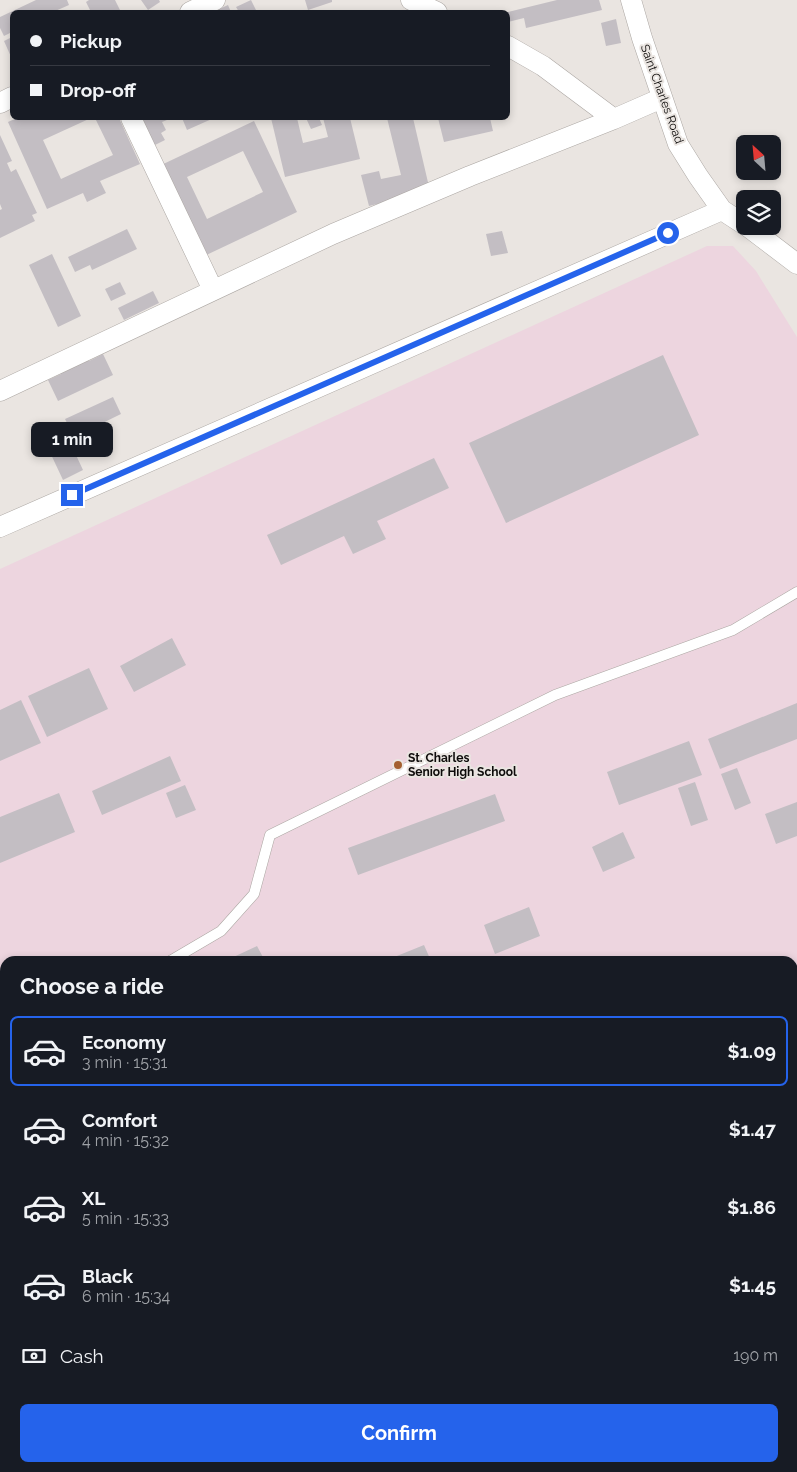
<!DOCTYPE html>
<meta charset="utf-8">
<style>
body{margin:0;font-family:Raleway,sans-serif;background:#20242c;color:#f1f3f6;height:100vh;display:flex;flex-direction:column;font-size:19px;white-space:nowrap}
*{box-sizing:border-box;margin:0}
p{font-size:16px;color:#9ea1a6}
.icon{flex:none;width:28px;height:28px;fill:none;stroke:currentColor;stroke-width:2;stroke-linecap:round;stroke-linejoin:round}
.map{position:relative;flex:1;overflow:hidden}
.sheet{position:absolute;left:0px;top:956px;width:798px;height:516px;display:flex;flex-direction:column;background:#171b24;border-radius:15px 15px 0 0;box-shadow:0 2px 8px #0003}
.sheet>*{flex:none}
.hud{position:absolute;left:10px;top:10px;width:500px;height:110px;border-radius:8px;box-shadow:0 2px 8px #0003;display:grid;align-content:center;height:110px;padding:0 20px;background:#171b24}
.needle{width:32px;rotate:334deg}
.tools{position:absolute;left:736px;top:135px;display:grid;gap:10px}
.tools a{display:grid;place-items:center;width:45px;height:45px;border-radius:8px;background:#171b24;box-shadow:0 2px 8px #0003;font-size:25px}
.end{position:absolute;width:22px;height:22px;margin:-11px;border:6px solid #2563eb;background:#fff;box-shadow:0 0 0 2px #fff}
.from{border-radius:50%}
.bubble{position:absolute;height:35px;border-radius:8px;background:#171b24;box-shadow:0 2px 8px #0003;font-size:16px;font-weight:700;line-height:35px;text-align:center}
.hud b{display:flex;align-items:center;gap:18px;height:48px;font-size:19px}
.hud b+b{border-top:1px solid #363941}
.hud i{width:12px;height:12px;background:#f1f3f6}
ul{padding:0;list-style:none}
li{display:flex;align-items:center;gap:15px;height:70px;margin:0 10px 8px;padding:0 10px;border:2px solid transparent;border-radius:8px}
li div{flex:1}
li b{display:block;font-size:19px}
li em{font-style:normal;font-weight:700}
li.current{border-color:#2563eb}
li>.icon{width:45px;height:45px;stroke-width:1.5}
h2{padding:0 20px;font-size:22px;line-height:60px}
.pay{display:flex;align-items:center;gap:12px;height:55px;padding:0 20px;font-size:19px}
.pay p{margin-inline-start:auto}
.cta{display:flex;gap:10px;margin-top:auto;padding:10px 20px}
.cta a{flex:1;height:58px;border-radius:8px;background:#2563eb;color:#fff;font-size:20px;font-weight:700;line-height:58px;text-align:center}
.map>svg:first-child{display:block}
.education{fill:#edd5df;fill-rule:evenodd}
.building{fill:#c3bec3;fill-rule:evenodd}
.lines{fill:none;stroke-linecap:round;stroke-linejoin:round}
.service-casing{stroke:#aca7a3;stroke-width:11}
.minor-casing{stroke:#aca7a3;stroke-width:21}
.service{stroke:#fff;stroke-width:10}
.minor{stroke:#fff;stroke-width:20}
.route{stroke:#2563eb;stroke-width:6}
.poi-dot{fill:#a46030;stroke:#eae5e1;stroke-width:2}
.labels{text-anchor:middle;stroke-width:4;stroke-linejoin:round;paint-order:stroke}
.street-label{font-size:12px;fill:#0d0b0a;stroke:#eae5e1}
.poi-label{font-size:12px;font-weight:bold;fill:#0d0b0a;stroke:#eae5e1;text-anchor:start}
</style>
<div class="map">
<svg width="797" height="1472" viewBox="0 0 797 1472">
<rect width="100%" height="100%" fill="#eae5e1"/>
<!-- education -->
<path class="education" d="M707,246H733L756,271L797,337V1472H0V569ZM5,961H792V1468H5Z"/>
<!-- building -->
<path class="building" d="M36,0H67L69,5L53,12H12V32L4,36L0,28V17Z
M89,0H115L121,12H91L86,2Z
M141,0H159L160,2L148,10Z
M251,0L257,12H239L236,7Z
M305,0H332V2L308,10Z
M557,0H599L602,10L526,28L524,18L508,22V12Z
M228,5L231,12H213Z
M616,19L621,43L606,46L601,23Z
M12,37V59L4,41Z
M17,118H91L43,140L61,179L113,155L95,118H119L140,164L100,181L106,193L87,202L83,193L47,209L8,122Z
M137,118H172L162,122L166,130L161,133L165,140L151,147Z
M182,118H214L187,130Z
M271,118H297L303,143L328,137L323,118H350L360,159L285,177Z
M306,118H319L322,125L311,129Z
M387,118H413L430,191L369,206L361,175L379,171L381,179L401,175Z
M438,118H490L493,131L444,142Z
M254,121L297,212L200,258L157,167ZM243,151L263,192L207,219L187,177Z
M0,135L12,161L7,163L11,172L16,169L37,213L32,215L35,221L0,238V210L2,209L0,204Z
M127,229L137,249L92,270L90,265L75,272L68,257Z
M502,231L508,253L491,256L486,234Z
M52,254L81,316L58,327L29,265Z
M120,282L126,294L111,301L105,289Z
M153,291L159,303L124,320L118,308Z
M86,354L89,361L103,354L113,375L58,401L48,380L61,374L58,367Z
M663,355L699,435L506,523L469,443Z
M113,397L121,414L74,437L65,419Z
M61,423L83,470L63,480L47,446L53,443L47,430Z
M434,458L449,488L377,521L386,539L353,554L344,536L281,565L267,535Z
M172,638L186,665L134,692L120,666Z
M89,668L108,709L47,737L28,696Z
M21,700L41,743L0,761V710Z
M797,703V739L720,769L708,739Z
M689,741L702,775L619,805L607,772Z
M170,756L181,781L102,815L92,791Z
M737,768L751,803L735,810L721,774Z
M695,782L708,820L691,826L678,788Z
M185,785L196,810L176,818L166,793Z
M59,793L75,832L0,863V817Z
M495,794L505,821L358,875L348,848Z
M797,802V836L776,844L765,814Z
M623,832L635,858L603,872L592,847Z
M529,907L540,936L495,954L484,925Z
M424,945L431,961H388L387,960Z
M257,946L265,961H225Z
M797,1194V1220L792,1221V1195Z
M797,1224V1260L792,1261V1226Z
M0,1261L5,1273V1340L0,1342Z
M797,1351V1380L792,1381V1353Z
M5,1360V1385L0,1387V1362Z
M797,1402V1417L792,1419V1403Z"/>
<g class="lines">
<defs>
<path id="service" d="M170,961L221,931L254,894L270,835L555,695L733,630L797,592
M0,1035L5,1033"/>
<path id="minor" d="M411,0L437,12
M631,0L642,38L678,144L698,176L722,210L745,225
M190,12L215,0
M508,46L543,66L614,119L662,98
M0,103L12,97
M131,118L213,290
M747,226L797,264
M0,391L333,234L470,176L614,119
M0,527L722,210"/>
</defs>
<!-- service casing -->
<use href="#service" class="service-casing"/>
<!-- minor casing -->
<use href="#minor" class="minor-casing"/>
<!-- service -->
<use href="#service" class="service"/>
<!-- minor -->
<use href="#minor" class="minor"/>
</g>
<g class="lines">
<!-- route -->
<path class="route" d="M72,495L668,233"/>
</g>
<!-- markers -->
<circle class="poi-dot" cx="398" cy="765" r="5"/>
<g class="labels">
<!-- street labels -->
<g class="street-label">
<text transform="translate(662 94) rotate(70)" y="4">Saint Charles Road</text>
</g>
<!-- poi labels -->
<g class="poi-label">
<text x="408" y="762">St. Charles<tspan x="408" dy="14">Senior High School</tspan></text>
</g>
</g>
</svg>
<div class="tools">
<a><svg class="needle" viewBox="-14 -14 28 28"><path d="M0-13l5 13h-10z" fill="#e53935"/><path d="M0 13l5-13h-10z" fill="#9ea1a6"/></svg></a>
<a><svg class="icon" aria-label="layers" viewBox="0 0 24 24"><path d="M12 4l9 5-9 5-9-5zM3 14l9 5 9-5"/></svg></a>
</div>
<i class="end from" style="left:668px;top:233px"></i>
<i class="end" style="left:72px;top:495px"></i>
<div class="bubble" style="left:31px;top:422px;width:82px">1 min</div>
<div class="hud">
<b><i class="from"></i>Pickup</b>
<b><i></i>Drop-off</b>
</div>
<section class="sheet">
<h2>Choose a ride</h2>
<ul>
<li class="current"><svg class="icon" aria-label="car" viewBox="0 0 24 24"><path d="M5 17H2v-5l4-1 3-4h7l3 4 3 1v5h-3M9 17h6M6 11h13"/><circle cx="7" cy="17" r="2"/><circle cx="17" cy="17" r="2"/></svg><div><b>Economy</b><p>3 min · 15:31</p></div><em>$1.09</em></li>
<li><svg class="icon" aria-label="car" viewBox="0 0 24 24"><path d="M5 17H2v-5l4-1 3-4h7l3 4 3 1v5h-3M9 17h6M6 11h13"/><circle cx="7" cy="17" r="2"/><circle cx="17" cy="17" r="2"/></svg><div><b>Comfort</b><p>4 min · 15:32</p></div><em>$1.47</em></li>
<li><svg class="icon" aria-label="car" viewBox="0 0 24 24"><path d="M5 17H2v-5l4-1 3-4h7l3 4 3 1v5h-3M9 17h6M6 11h13"/><circle cx="7" cy="17" r="2"/><circle cx="17" cy="17" r="2"/></svg><div><b>XL</b><p>5 min · 15:33</p></div><em>$1.86</em></li>
<li><svg class="icon" aria-label="car" viewBox="0 0 24 24"><path d="M5 17H2v-5l4-1 3-4h7l3 4 3 1v5h-3M9 17h6M6 11h13"/><circle cx="7" cy="17" r="2"/><circle cx="17" cy="17" r="2"/></svg><div><b>Black</b><p>6 min · 15:34</p></div><em>$1.45</em></li>
</ul>
<div class="pay"><svg class="icon" aria-label="cash" viewBox="0 0 24 24"><path d="M3 7h18v10H3z"/><circle cx="12" cy="12" r="2"/></svg>Cash<p>190 m</p></div>
<div class="cta"><a>Confirm</a></div>
</section>
</div>
